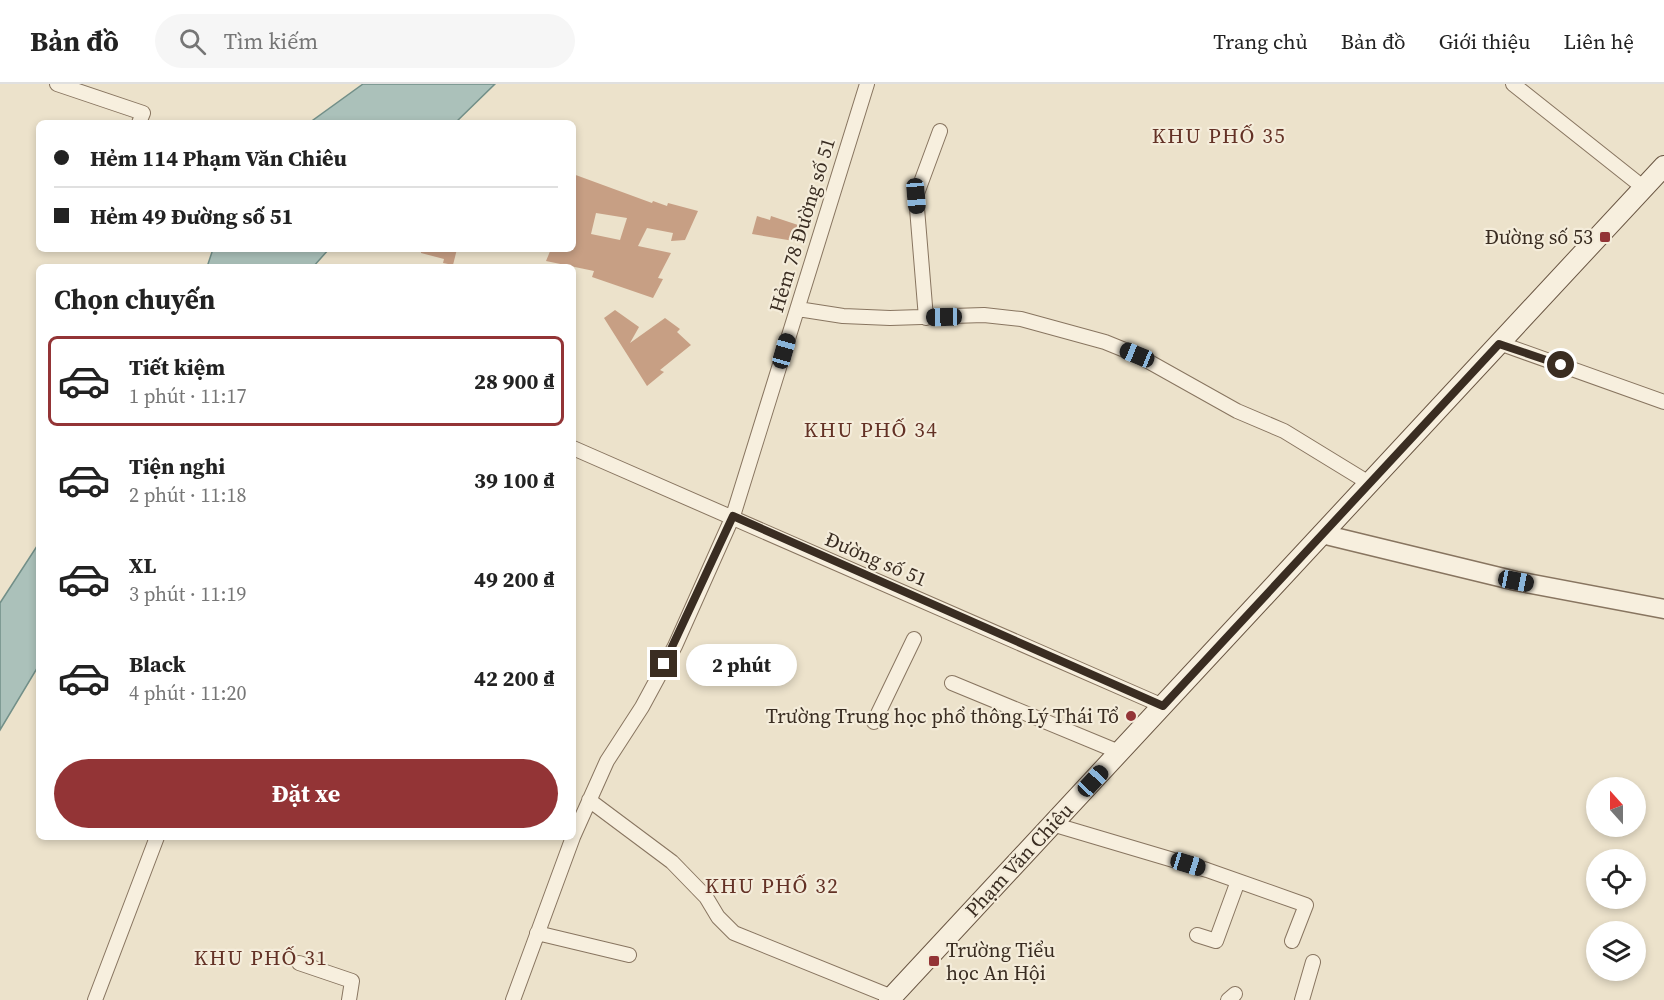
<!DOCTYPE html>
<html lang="vi">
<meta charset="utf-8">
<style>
body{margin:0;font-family:"Source Serif 4",serif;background:#f6f6f6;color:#222;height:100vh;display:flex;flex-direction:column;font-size:22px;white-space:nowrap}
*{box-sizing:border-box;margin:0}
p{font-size:20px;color:#767676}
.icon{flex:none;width:33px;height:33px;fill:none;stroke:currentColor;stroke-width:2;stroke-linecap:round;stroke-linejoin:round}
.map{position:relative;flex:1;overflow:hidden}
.details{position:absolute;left:36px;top:180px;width:540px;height:576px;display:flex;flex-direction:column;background:#fff;border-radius:9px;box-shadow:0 3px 9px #0003}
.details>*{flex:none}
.guide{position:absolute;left:36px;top:36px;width:540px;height:132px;border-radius:9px;box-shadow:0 3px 9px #0003;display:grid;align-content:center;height:132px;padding:0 18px;background:#fff}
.needle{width:39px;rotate:339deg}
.fabs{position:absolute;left:1586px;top:693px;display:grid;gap:12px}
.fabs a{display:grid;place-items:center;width:60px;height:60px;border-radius:50%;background:#fff;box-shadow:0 3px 9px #0003;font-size:30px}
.end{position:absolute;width:27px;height:27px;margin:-14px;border:8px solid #3a2d22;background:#fff;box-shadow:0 0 0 3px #fff}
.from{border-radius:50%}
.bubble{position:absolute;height:42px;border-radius:21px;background:#fff;box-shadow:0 3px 9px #0003;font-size:20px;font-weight:700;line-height:42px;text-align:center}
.car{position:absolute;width:18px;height:36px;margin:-18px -9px;border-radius:8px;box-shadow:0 0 4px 2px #0007;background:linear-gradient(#222 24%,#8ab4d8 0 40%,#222 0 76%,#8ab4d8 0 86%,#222 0)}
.guide b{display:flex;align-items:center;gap:21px;height:57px;font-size:22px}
.guide b+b{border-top:2px solid #e0e0e0}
.guide i{width:15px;height:15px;background:#222}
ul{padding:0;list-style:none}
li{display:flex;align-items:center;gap:18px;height:90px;margin:0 12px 9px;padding:0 6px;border:3px solid transparent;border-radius:9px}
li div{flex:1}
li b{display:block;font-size:22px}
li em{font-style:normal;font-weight:700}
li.active{border-color:#933436}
li>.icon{width:54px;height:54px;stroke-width:1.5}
h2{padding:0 18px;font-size:27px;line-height:72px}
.action{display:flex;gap:12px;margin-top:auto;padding:12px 18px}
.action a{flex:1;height:69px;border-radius:36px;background:#933436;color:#fff;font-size:24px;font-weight:700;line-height:69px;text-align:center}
header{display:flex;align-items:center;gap:36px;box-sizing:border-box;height:84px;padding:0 30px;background:#fff;border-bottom:2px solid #e0e0e0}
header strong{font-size:28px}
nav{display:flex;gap:33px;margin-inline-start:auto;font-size:21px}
.search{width:420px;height:54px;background:#f6f6f6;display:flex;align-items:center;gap:15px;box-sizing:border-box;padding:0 21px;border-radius:33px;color:#767676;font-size:22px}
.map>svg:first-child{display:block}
.water{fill:#abc1ba;stroke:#728f88;stroke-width:1.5}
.building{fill:#c79f84;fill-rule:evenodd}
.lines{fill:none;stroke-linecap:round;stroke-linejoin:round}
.minor-casing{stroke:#887560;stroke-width:16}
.tertiary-casing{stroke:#887560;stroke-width:21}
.secondary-casing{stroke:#6a5643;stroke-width:22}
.minor{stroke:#f7efde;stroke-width:14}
.tertiary{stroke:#f7efde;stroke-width:18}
.secondary{stroke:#f7efde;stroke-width:20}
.route{stroke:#3a2d22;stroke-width:8}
.poi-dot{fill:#933436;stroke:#f4ecda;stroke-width:2}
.labels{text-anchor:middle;stroke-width:4.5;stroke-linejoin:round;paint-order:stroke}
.street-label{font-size:20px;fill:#3a2d22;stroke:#f4ecda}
.poi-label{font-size:20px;fill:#3a2d22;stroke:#f4ecda;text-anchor:end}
.neighbourhood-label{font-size:21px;letter-spacing:1.5px;fill:#633125;stroke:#f4ecda}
</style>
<header>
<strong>Bản đồ</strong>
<div class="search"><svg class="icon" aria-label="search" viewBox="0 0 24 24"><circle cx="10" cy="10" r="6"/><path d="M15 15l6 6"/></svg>Tìm kiếm</div>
<nav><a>Trang chủ</a><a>Bản đồ</a><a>Giới thiệu</a><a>Liên hệ</a></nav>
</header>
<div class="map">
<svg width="1664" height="916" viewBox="0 0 1664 916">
<rect width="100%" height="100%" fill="#ece2cb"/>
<!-- water -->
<path class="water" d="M363,0H495L455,39H309Z
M213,165H329L313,183H207Z
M39,459V581L0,646V519Z"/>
<!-- building -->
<path class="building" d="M573,90L652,119L653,117L667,122L668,119L698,127L685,156L671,157L673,149L647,144L638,162L671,169L658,194L663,195L653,214L592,193L594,187L546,177L551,165H573ZM596,129L627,134L620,156L591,150Z
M757,132L770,136L771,132L804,143L800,158L752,150Z
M421,165H457L453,181L443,179L444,175L421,169Z
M615,226L639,243L630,259L665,234L680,245L677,248L691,261L660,286L664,288L647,302L604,234Z"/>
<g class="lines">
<defs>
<path id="minor" d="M57,0L143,29L139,39
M1513,0L1644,104
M798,225L843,232L890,234L984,231L1021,235L1105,258L1137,271L1237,327L1284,347L1369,399
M926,234L916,112L940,47
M1499,259L1664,318
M573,364L1163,622
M952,599L1119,668
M874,638L914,555
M589,716L672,778L706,813L718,833L734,849L892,913
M1052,740L1207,786L1306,821L1292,857
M573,753L607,677L642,623L675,562L733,432L867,0
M537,849L629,871
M1197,851L1216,857L1238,797
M299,879L352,897L349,916
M95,916L157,753
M513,916L573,753
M1228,916L1235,910
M1302,916L1313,878"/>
<path id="tertiary" d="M1322,450L1516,497L1664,525"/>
<path id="secondary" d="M889,916L1664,82"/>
</defs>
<!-- minor casing -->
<use href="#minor" class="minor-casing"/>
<!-- tertiary casing -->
<use href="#tertiary" class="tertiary-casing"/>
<!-- secondary casing -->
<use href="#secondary" class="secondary-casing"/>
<!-- minor -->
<use href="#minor" class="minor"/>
<!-- tertiary -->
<use href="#tertiary" class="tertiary"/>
<!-- secondary -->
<use href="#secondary" class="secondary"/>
</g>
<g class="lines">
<!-- route -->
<path class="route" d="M664,580L733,432L1163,622L1499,260L1561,281"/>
</g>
<!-- markers -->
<g class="poi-dot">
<rect x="1599" y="147" width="12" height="12" rx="3"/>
<circle cx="1131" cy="632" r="6"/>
<rect x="928" y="871" width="12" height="12" rx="3"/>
</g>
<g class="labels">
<!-- street labels -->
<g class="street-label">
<text transform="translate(802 141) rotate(-73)" y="7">Hẻm 78 Đường số 51</text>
<text transform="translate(876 475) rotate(23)" y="7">Đường số 51</text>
<text transform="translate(1019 776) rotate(-47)" y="7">Phạm Văn Chiêu</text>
</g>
<!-- poi labels -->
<g class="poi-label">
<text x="1593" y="160">Đường số 53</text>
<text x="1119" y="639">Trường Trung học phổ thông Lý Thái Tổ</text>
<text x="946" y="873" text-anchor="start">Trường Tiểu<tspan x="946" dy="23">học An Hội</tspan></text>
</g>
<!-- neighbourhood labels -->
<g class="neighbourhood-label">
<text x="1219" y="59">KHU PHỐ 35</text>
<text x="871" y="353">KHU PHỐ 34</text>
<text x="772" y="809">KHU PHỐ 32</text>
<text x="261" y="881">KHU PHỐ 31</text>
</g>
</g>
</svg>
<div class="fabs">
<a><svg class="needle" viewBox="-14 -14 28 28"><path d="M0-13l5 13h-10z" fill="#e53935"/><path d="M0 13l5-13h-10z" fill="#767676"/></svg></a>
<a><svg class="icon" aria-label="locate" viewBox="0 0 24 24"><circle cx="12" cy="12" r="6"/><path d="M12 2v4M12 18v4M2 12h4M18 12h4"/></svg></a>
<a><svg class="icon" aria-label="layers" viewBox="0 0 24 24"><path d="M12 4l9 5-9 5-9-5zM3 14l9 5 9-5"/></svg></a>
</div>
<i class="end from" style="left:1561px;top:281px"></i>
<i class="end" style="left:664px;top:580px"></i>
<div class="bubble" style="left:686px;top:560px;width:111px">2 phút</div>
<i class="car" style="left:916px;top:112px;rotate:175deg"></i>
<i class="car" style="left:944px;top:233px;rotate:269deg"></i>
<i class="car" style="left:784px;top:267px;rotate:16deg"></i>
<i class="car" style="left:1137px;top:271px;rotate:292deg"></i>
<i class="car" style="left:1516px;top:497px;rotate:101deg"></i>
<i class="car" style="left:1093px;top:697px;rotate:43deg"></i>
<i class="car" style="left:1188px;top:780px;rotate:107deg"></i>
<div class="guide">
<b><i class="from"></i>Hẻm 114 Phạm Văn Chiêu</b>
<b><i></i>Hẻm 49 Đường số 51</b>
</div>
<section class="details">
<h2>Chọn chuyến</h2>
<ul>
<li class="active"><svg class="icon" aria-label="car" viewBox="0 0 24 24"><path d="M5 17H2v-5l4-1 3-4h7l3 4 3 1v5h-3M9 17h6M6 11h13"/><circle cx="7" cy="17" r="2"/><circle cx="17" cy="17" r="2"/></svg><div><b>Tiết kiệm</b><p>1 phút · 11:17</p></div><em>28 900 ₫</em></li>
<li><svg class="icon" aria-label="car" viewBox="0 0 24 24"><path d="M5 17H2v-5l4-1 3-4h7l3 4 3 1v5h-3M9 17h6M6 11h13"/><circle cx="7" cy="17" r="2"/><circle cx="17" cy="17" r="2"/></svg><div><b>Tiện nghi</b><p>2 phút · 11:18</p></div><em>39 100 ₫</em></li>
<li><svg class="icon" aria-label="car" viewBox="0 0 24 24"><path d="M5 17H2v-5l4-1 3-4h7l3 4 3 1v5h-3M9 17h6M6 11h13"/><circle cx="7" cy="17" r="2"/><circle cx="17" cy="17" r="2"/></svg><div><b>XL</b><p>3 phút · 11:19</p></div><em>49 200 ₫</em></li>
<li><svg class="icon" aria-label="car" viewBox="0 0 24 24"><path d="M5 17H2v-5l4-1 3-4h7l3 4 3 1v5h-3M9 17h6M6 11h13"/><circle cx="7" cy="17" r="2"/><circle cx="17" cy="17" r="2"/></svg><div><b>Black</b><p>4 phút · 11:20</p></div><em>42 200 ₫</em></li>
</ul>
<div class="action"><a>Đặt xe</a></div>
</section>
</div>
